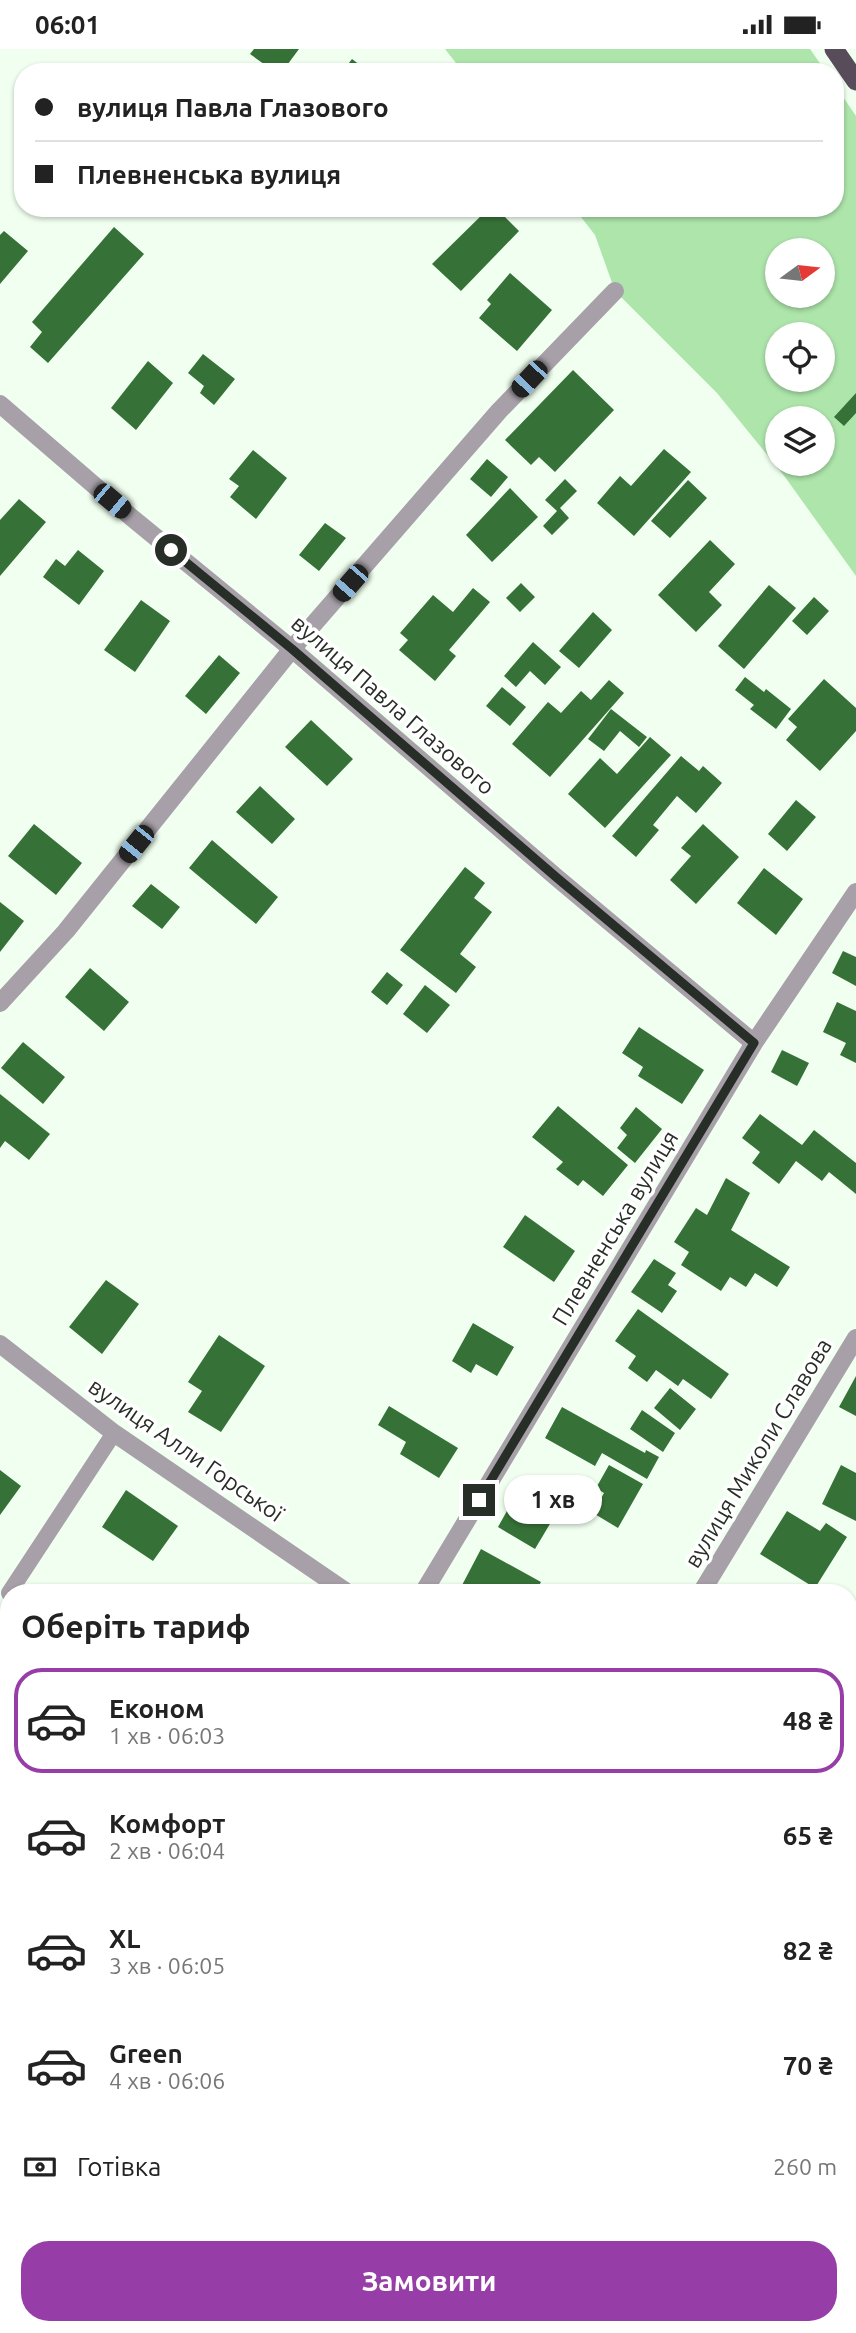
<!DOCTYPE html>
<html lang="uk">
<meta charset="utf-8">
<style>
body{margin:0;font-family:Ubuntu,sans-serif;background:#f6f6f6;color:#222;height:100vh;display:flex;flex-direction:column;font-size:26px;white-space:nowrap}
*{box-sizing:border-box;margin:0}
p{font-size:23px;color:#767676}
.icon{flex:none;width:38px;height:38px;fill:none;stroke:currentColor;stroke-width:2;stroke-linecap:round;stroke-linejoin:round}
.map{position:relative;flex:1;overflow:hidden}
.sheet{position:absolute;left:0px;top:1535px;width:858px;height:751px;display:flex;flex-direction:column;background:#fff;border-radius:28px 28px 0 0;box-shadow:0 2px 5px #0004}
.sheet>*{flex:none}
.top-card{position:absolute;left:14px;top:14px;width:830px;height:154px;border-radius:28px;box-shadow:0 2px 5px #0004;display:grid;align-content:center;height:154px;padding:0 21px;background:#fff}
.needle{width:46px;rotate:75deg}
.controls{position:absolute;left:765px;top:189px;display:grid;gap:14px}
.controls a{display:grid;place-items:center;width:70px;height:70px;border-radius:50%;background:#fff;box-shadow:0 2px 5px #0004;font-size:35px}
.end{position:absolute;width:32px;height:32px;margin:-16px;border:9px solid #272e27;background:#fff;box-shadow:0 0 0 4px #fff}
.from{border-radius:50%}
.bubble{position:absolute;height:49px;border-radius:24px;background:#fff;box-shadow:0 2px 5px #0004;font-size:23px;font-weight:600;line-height:49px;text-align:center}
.car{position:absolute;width:21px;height:42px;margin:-21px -10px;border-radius:9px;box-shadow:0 0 5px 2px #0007;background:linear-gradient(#222 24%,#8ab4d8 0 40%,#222 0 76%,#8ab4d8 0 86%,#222 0)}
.top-card b{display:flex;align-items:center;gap:24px;height:66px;font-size:26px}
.top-card b+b{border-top:2px solid #e0e0e0}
.top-card i{width:18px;height:18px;background:#222}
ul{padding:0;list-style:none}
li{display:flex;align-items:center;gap:21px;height:105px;margin:0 14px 10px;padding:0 7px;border:4px solid transparent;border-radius:28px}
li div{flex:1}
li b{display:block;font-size:26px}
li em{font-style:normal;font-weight:600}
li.on{border-color:#973da8}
li>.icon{width:63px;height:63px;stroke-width:1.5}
h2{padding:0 21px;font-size:32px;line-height:84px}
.pay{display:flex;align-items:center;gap:18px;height:77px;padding:0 21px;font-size:26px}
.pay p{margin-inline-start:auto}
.action{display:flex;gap:14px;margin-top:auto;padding:14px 21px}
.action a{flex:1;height:80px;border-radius:28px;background:#973da8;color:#fff;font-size:28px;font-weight:600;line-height:80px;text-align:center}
.status{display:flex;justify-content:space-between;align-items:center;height:49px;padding:0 35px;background:#fff;direction:ltr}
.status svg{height:19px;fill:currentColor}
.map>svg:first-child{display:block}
.green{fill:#ade5ab;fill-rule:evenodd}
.building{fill:#367137}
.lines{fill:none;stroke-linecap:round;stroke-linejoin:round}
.service{stroke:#a7a0a8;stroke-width:16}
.minor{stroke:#a7a0a8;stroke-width:18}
.trunk{stroke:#584c5a;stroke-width:19}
.route{stroke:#272e27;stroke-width:9}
.labels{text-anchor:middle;stroke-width:7;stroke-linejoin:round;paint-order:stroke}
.street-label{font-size:23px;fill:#272e27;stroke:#fff}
</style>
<div class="status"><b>06:01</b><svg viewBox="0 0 49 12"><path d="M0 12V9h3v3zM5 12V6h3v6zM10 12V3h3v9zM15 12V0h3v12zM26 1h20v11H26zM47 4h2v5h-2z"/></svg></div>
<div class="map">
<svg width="856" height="2284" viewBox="0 0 856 2284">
<rect width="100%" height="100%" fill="#f0fff0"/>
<!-- green -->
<path class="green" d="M445,0H810L826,23H463Z
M835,36L856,67V527L785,428L717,344L615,242L595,186L574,159H835ZM777,201H822V247H777ZM777,285H822V331H777ZM777,369H822V415H777Z
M856,2133V2284H794L797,2277H849V2151Z"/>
<!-- building -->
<path class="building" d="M254,0H299L282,23H275L250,5Z
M352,10L369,23H342Z
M489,159H496L519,182L461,242L432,215Z
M114,178L144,205L48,314L30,298L42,283L32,273Z
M4,182L28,202L0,235V186Z
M510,224L552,261L517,302L479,269L491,255L487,251Z
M203,305L235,330L214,356L200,344L204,337L188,324Z
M148,312L173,334L136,381L111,359Z
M573,321L614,361L555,423L539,408L531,416L505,391Z
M856,344V364L844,377L834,368Z
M664,400L691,423L634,487L597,454L620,427L631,437Z
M253,401L287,429L256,470L230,448L239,437L229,430Z
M487,410L508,428L491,448L470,430Z
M565,430L577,442L560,459L569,469L552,486L543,477L557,462L545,451Z
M688,431L707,449L670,489L651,472Z
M510,439L538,468L492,513L466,486Z
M19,450L46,473L0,527V471Z
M325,474L346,489L319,522L299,506Z
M710,491L735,515L709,543L722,556L696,583L658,546Z
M78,501L104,522L79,556L43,528L56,510L65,517Z
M521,534L535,548L520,563L506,549Z
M769,536L796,559L744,620L718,597Z
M473,539L490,553L449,601L456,607L435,632L399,601L408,591L400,584L433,546L453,563Z
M814,548L829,562L807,586L792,572Z
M141,551L170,572L135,623L104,601Z
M593,563L612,581L579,619L559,602Z
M533,593L561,618L545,636L530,622L516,638L504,627Z
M219,606L240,624L206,665L185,647Z
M745,628L764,643L766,640L791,660L776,680L750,660L754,656L735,641Z
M824,630L856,659V682L820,722L786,691L797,678L788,670Z
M609,631L624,644L550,728L512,695L548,653L561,664L581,642L591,651Z
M502,638L526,658L510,677L486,657Z
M611,660L647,688L639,698L620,682L604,702L588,690Z
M311,671L353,710L327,737L285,698Z
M650,688L671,706L605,779L568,745L600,709L617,725Z
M681,707L699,722L703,717L722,734L696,764L677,747L653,776L659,781L636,808L612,787Z
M260,737L295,770L272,795L236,763Z
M796,751L816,768L787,802L768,785Z
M34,775L82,814L56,846L8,807Z
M703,775L739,808L696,855L670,831L691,807L681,799Z
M212,791L278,848L256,875L189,819Z
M465,818L485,834L474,849L492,863L460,905L476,918L456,944L400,901Z
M764,819L803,850L776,886L737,854Z
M151,835L180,858L162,880L132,857Z
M0,853L24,872L0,903Z
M843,902L856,908V937L832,924Z
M90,919L129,953L104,982L65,948Z
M387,923L403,936L387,956L371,943Z
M425,936L450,956L427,984L403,965Z
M837,953L856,962V1014L840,1006L846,994L823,983Z
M639,978L704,1021L682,1055L638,1027L643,1018L622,1004Z
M23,993L65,1028L43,1055L1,1019Z
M782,1001L809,1014L797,1037L771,1023Z
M0,1045L50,1085L29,1111L5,1092L0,1099Z
M558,1057L628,1116L603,1147L583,1131L578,1137L556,1120L563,1113L532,1088Z
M636,1058L662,1080L635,1114L617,1099L627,1086L620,1079Z
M760,1065L802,1096L814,1081L856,1114V1145L829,1123L822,1132L796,1112L779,1135L752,1114L760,1103L742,1089Z
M726,1129L750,1144L731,1181L790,1218L777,1238L755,1224L746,1238L730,1228L721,1242L681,1216L689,1203L674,1193L696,1159L707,1166Z
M525,1166L575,1202L554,1233L503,1198Z
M654,1210L676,1224L668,1236L677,1242L662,1264L631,1243Z
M106,1231L139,1255L102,1305L69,1278Z
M638,1260L729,1325L711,1350L683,1330L678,1337L656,1321L647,1333L628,1319L636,1307L615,1292Z
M473,1274L514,1298L497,1327L476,1315L471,1324L452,1312Z
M219,1286L265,1317L221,1383L188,1363L202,1342L188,1333Z
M856,1327V1367L839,1358Z
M670,1339L696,1360L680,1381L654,1359Z
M389,1357L458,1399L439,1429L400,1405L406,1393L378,1376Z
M562,1358L645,1404L646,1401L659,1408L647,1430L602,1404L595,1417L545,1389Z
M642,1361L675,1384L663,1403L630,1380Z
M609,1416L643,1435L618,1479L593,1464L604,1444L596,1439Z
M841,1416L856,1424V1472L822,1455Z
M0,1421L21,1437L0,1466Z
M522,1435L560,1458L535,1500L498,1478Z
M126,1441L178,1477L153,1512L102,1478Z
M787,1462L820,1482L826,1474L847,1488L815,1539L760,1505Z
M481,1500L541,1533L535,1544H467L460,1540Z
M849,1647L856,1650V1692L851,1690L852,1686L849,1684Z
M849,1754L856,1757L855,1816L849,1813Z
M9,2002V2040L0,2033V2015Z
M34,2277H85L97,2284H46Z
M168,2277H221L229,2282L228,2284H180Z
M559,2277H582L579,2284H556Z
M634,2277H651L668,2284H631Z"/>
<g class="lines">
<!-- service -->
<path class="service" d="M9,1544L114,1384"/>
<!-- minor -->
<path class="minor" d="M0,355L131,468L292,600L556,828L754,994
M0,954L66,882L292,600L499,362L615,242
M0,1295L114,1384L348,1544
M423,1544L754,994L856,843
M701,1544L856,1289
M849,2124L856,2106
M0,2255L9,2240
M269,2284L273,2277
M783,2284L786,2277"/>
<!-- trunk -->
<path class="trunk" d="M834,0L856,32"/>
</g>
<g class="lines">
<!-- route -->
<path class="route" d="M171,501L292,600L556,828L754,994L479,1451"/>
</g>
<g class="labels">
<!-- street labels -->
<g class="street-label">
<text transform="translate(393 656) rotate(41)" y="8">вулиця Павла Глазового</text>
<text transform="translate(615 1179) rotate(-59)" y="8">Плевненська вулиця</text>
<text transform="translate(186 1401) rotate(35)" y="8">вулиця Алли Горської</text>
<text transform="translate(758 1404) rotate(-59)" y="8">вулиця Миколи Славова</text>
</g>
</g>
</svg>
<div class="controls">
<a><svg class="needle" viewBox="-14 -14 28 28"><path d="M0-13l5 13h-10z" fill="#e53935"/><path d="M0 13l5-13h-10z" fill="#767676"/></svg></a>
<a><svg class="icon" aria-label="locate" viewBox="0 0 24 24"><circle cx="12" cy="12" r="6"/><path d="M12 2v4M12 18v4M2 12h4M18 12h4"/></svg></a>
<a><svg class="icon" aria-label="layers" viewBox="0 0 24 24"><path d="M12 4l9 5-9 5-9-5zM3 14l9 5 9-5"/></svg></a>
</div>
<i class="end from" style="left:171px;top:501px"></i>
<i class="end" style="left:479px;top:1451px"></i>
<div class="bubble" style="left:504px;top:1426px;width:98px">1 хв</div>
<i class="car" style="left:529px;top:330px;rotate:223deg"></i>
<i class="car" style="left:112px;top:452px;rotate:130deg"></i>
<i class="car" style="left:350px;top:534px;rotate:221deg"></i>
<i class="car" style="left:136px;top:795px;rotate:219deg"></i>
<div class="top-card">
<b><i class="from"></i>вулиця Павла Глазового</b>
<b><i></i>Плевненська вулиця</b>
</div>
<section class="sheet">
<h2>Оберіть тариф</h2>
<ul>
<li class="on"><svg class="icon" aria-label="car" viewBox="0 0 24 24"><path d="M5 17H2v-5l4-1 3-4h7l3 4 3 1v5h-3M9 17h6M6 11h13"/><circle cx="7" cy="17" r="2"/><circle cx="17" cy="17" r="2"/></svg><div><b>Економ</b><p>1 хв · 06:03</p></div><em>48 ₴</em></li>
<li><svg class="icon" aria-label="car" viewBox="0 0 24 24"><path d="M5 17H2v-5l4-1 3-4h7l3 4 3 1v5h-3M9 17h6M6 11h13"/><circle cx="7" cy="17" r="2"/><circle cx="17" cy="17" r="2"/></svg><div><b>Комфорт</b><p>2 хв · 06:04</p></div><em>65 ₴</em></li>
<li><svg class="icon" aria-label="car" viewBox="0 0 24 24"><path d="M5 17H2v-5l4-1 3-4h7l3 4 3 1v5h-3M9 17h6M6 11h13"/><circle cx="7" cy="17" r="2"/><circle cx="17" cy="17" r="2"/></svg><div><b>XL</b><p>3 хв · 06:05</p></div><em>82 ₴</em></li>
<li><svg class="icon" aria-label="car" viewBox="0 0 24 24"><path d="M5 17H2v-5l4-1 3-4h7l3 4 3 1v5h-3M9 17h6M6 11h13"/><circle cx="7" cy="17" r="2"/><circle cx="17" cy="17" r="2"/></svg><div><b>Green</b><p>4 хв · 06:06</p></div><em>70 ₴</em></li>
</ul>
<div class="pay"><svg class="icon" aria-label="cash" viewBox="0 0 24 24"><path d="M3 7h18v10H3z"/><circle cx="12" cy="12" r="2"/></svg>Готівка<p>260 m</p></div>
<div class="action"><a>Замовити</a></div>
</section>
</div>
